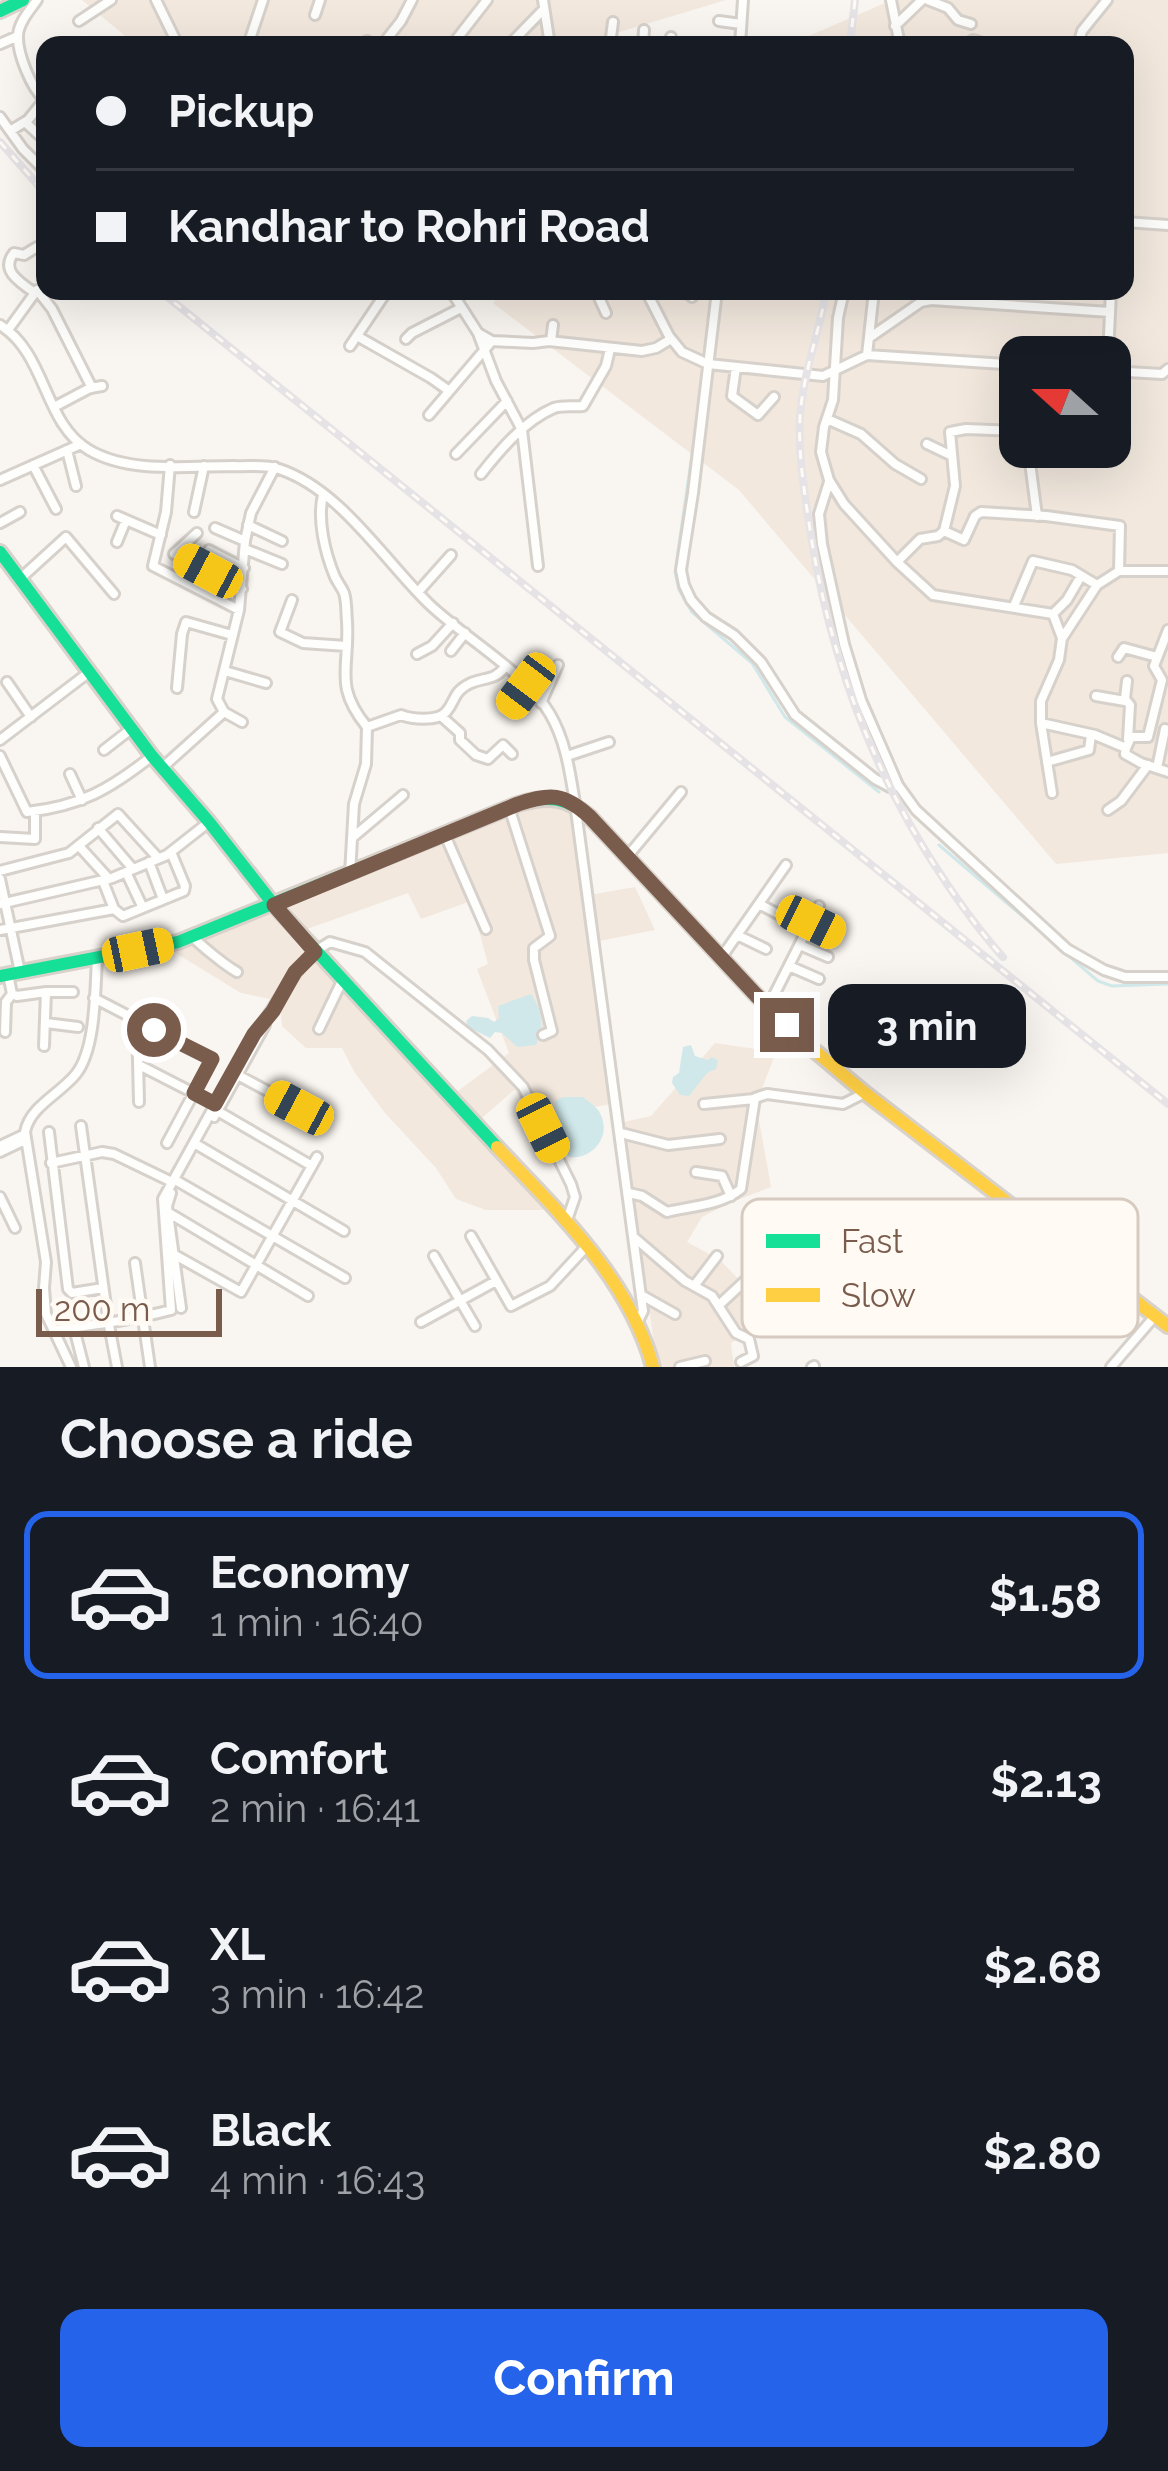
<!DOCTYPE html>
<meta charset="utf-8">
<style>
body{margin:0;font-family:Raleway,sans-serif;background:#20242c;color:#f1f3f6;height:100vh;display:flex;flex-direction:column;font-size:45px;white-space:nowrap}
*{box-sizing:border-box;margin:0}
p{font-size:39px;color:#9ea1a6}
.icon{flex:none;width:66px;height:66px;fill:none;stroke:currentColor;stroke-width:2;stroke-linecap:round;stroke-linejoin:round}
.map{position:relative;height:1367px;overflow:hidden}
.details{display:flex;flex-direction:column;background:#171b24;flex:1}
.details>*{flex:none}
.hud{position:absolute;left:36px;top:36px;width:1098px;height:264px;border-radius:24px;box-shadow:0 12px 48px #0002;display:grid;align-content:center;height:264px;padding:0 60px;background:#171b24}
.needle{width:78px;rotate:291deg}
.fabs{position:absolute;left:999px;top:336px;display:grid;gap:24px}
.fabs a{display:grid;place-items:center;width:132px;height:132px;border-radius:24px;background:#171b24;box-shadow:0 12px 48px #0002;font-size:60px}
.scale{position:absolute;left:36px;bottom:30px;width:186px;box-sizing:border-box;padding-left:12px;border:6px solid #7a5c4d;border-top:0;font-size:33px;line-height:42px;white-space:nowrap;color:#7a5c4d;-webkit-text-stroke:9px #fffaf3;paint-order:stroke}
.end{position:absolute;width:54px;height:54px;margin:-27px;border:15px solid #7a5c4d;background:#fff;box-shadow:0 0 0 6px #fff}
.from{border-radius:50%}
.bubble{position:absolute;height:84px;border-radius:24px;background:#171b24;box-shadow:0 12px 48px #0002;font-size:39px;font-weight:700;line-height:84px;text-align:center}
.car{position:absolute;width:36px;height:72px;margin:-36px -18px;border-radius:15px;box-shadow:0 0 9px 3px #0007;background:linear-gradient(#f5c518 24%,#345 0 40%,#f5c518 0 76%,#345 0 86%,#f5c518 0)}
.hud b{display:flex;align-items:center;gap:42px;height:114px;font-size:45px}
.hud b+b{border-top:3px solid #363941}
.hud i{width:30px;height:30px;background:#f1f3f6}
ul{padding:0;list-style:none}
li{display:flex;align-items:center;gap:36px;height:168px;margin:0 24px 18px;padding:0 36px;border:6px solid transparent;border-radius:24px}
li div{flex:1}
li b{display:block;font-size:45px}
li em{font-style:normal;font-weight:700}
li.selected{border-color:#2563eb}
li>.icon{width:108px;height:108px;stroke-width:1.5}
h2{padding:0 60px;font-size:54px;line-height:144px}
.cta{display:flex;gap:24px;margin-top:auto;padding:24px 60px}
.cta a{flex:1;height:138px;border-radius:24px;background:#2563eb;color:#fff;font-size:48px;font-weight:700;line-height:138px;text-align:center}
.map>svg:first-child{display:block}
.residential{fill:#f2e8de;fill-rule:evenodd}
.water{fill:#d0e8ea}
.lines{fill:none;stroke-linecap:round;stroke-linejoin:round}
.stream{stroke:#d0e8ea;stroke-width:3}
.street-casing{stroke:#d7d1cb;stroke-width:14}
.fast-casing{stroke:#d9d2cb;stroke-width:18}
.slow-casing{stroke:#d9d2cb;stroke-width:18}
.street{stroke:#fefefd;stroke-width:8}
.fast{stroke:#16e098;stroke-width:12}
.slow{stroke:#ffcf43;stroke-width:12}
.rail-casing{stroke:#e6e3e7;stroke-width:8}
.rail{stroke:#fffaf3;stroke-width:3;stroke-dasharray:9;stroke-linecap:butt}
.route{stroke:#7a5c4d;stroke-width:15}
.key{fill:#fffaf3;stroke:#d7cbc1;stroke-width:3}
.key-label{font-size:33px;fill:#7a5c4d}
</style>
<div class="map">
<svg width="1168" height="1367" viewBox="0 0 1168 1367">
<rect width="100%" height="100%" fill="#f9f5f0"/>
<!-- residential -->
<path class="residential" d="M82,0H726L576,45H136Z
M892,0H1168V853L1056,864L739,490L493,303L503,291H1125V45H788ZM1020,357H1110V447H1020Z
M540,800L572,805L584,896L635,887L655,930L589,943L612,1104L528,1118L515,1089L482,1118L458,1091L509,1053L477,969L488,964L471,901L421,919L408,893L307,929L287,906Z
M277,912L553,1210H486L456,1199L436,1168L385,1113L355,1073L342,1048H306L282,1026L280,1001L241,993L169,949L182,947Z
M715,1043L776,1052L756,1104L771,1187L729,1203L702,1217L687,1242L720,1260L753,1294L761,1327L731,1343L734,1367H663L654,1344L624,1122L651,1116Z"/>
<!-- water -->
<path class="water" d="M531,994C543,1011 544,1025 536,1045L517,1047L502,1033L495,1032L490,1038L468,1027L466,1021L472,1016L488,1018L494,1022L499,1018L498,1006Z
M691,1045L695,1056L708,1060L712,1057L718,1060L716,1069L707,1073L689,1096L680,1095L672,1083L673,1077L679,1073L683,1047Z
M563,1097H583C588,1101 594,1105 598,1110C614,1133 594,1160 569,1157C549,1128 554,1135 555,1101Z"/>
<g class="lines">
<!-- stream -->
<path class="stream" d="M735,45L739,0
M712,291L704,372L675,572L679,590L692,612L752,663L785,717L879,792
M939,845L1098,981L1112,986L1168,984"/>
<defs>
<path id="street" d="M37,0C30,10 19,22 18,35C17,53 31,88 44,99
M156,0L178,45
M543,0L550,45
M891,0L900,45
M928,0L948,8L958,20L971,24
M315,15L320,0
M79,21L111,0
M719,21L741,24
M895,26L922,0
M0,44L18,36
M900,44L932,45
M248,45L263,0
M365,45L367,41L375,45
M382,45L401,21L412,0
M423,45L424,44
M452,45L487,0
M509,45L544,9
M610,45L613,22
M643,45L644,30
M670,45L671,37
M740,45L743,0
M964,45L973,40L989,45
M1078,45L1082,31L1107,0
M0,117L23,149L45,171
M25,122L40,136
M10,131L28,120L45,99
M1125,222L1168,225
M451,291L478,333L492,341L533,343L549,341L642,351L656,348L671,339
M596,291L606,313
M646,291L669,336L682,352L708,364L823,376L867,355L1020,365
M686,291L692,297
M717,291L693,493L681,570L684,585L691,600L706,617L734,635L761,662L795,715L875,779L890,787L898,785L916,810L1067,949L1104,970L1125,977H1168
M844,291L838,318L833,400L824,427L821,452L829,480L844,504L897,562L933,595L1053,614L1062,638L1059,660L1041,701V723L1052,793
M35,293C19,282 0,270 14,253L24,255L37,247L45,251
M0,325C47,354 43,423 89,450C130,474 188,466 234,466C248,467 266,464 279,469C340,489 384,560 428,603C464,638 525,671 550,714C566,741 570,773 575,803L643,1311L637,1323
M8,330L37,290L52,309L92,388
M478,333L496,381L522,430L538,566
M357,336L431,378L448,390
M869,338L921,302L931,300L1110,312
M406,339L412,333L461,308
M551,341L553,325
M350,346L387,291
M867,355L874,291
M1108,357L1111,291
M736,367L732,396L758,415L774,397
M1110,371L1162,374L1168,369
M54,407L90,388L102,386
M429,415L492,341
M827,419L861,434L895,464L921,479
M927,444L950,455
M1028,447L1037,516
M67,450L76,486
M456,454L507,401
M33,465L56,509
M170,465L166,512L153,566L239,610
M481,474C500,450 525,420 554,408C563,405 574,407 583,406L606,366L610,349
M0,480L81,444
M829,482L819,514L822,544L844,644L861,700L898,785
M323,495C317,520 325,553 335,577C338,583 342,588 344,593C347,602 346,613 347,621C350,669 333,685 367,727L366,764L354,804L350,874
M194,512L204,466
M117,516L161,535
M0,523L20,512
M248,525L282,541
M215,528L245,541
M944,531L955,486L950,432L966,429L1020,431
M197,533L174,554L242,589
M117,542L126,520
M245,549L282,564
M209,550L244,568
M897,562L920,539L938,536L944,531L964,540L975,516L981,512L1046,516L1120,526L1119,571
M21,578L66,537L114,594
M418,592L451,555
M292,600L280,632L303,643L346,646
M1014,606L1033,561L1072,570L1097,585
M1053,614L1067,600L1081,576
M1063,637L1097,585L1119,571H1168
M451,651L465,633
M417,654L432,646L453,623
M1118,657L1124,648L1157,657
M225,671L266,683
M1127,681L1125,699L1130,705L1128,739
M7,682L31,717
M177,688L182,634L186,622L232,635
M1096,696L1125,701
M541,703L558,665
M509,709L526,687
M441,716L460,733V740L476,755L488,759L503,745L512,754
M242,722L224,712L217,699L239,610L245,541L251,513L275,467
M1041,723L1095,735L1126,748L1125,754L1141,763L1168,772
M367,727L401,715C411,719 437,722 446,712C456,701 452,692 471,683C485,677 494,681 505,667
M0,740L88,673
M1126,748L1131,737H1148L1162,680L1154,666L1168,630
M104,750L131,729
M0,756L27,812C81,806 110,789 152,756
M567,756L609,742
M1047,762L1089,750L1091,735
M163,767L223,713
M1157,768L1165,729
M70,774L82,800
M509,807L550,936L534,948V960L552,1031L543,1035
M1108,810L1121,801L1148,765
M98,828L133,869
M445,835L486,929
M0,837L35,839V811
M352,838L403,795
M79,846L109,879
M627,857L681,792
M149,862L163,899
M0,871L69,853L118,814L158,858
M126,872L143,908
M0,879L20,972
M103,881L114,909L123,916L184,891L185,886L171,852
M0,904L112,878L167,855L209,822
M759,904L793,922
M811,922L836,933
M0,930L114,909
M737,935L766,949
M192,936C200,945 226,966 237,972
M800,945L828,957
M721,958L786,865
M789,966L819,979
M8,974L12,994L17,996L46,992L44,1046
M46,992H73
M94,998L212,1059L167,1143
M768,1007L819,906
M137,1021L139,1102
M46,1023L78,1027
M319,1029L342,981
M5,1032L6,1002L12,994
M139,1065L215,1104
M234,1073L299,1108
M704,1104L754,1099
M214,1109L312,1166
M214,1117L265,1025
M81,1126L108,1320L117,1367
M49,1132L68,1289L72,1293L103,1288
M621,1133L668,1145L720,1139
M194,1143L344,1231
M0,1146L21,1136L23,1141L0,1152
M51,1163L102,1152L114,1154L172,1182
M696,1172L722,1176L731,1196
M177,1181L345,1278
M171,1193L167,1206L181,1308
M629,1193L642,1196L667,1212C693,1206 721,1205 741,1189L755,1098L767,1094L843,1104L865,1093
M0,1197L15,1228
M169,1213L308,1296
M471,1236L511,1306L550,1286L588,1245
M636,1239L685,1281L712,1296L736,1333L749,1339L753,1356L741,1362
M175,1255L241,1292L317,1157
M434,1256L475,1326
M135,1263L150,1367
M694,1286L717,1256
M643,1296L675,1314
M719,1305L747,1279
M421,1322L496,1281
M74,1328L84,1367
M55,1330C94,1325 133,1320 171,1310L163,1199L254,1034C280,1004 293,962 330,942L365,952L488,1050L523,1087L571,1184L575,1197L567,1220
M71,1367L46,1314L44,1288L46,1262L25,1132C30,1106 60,1094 76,1074C96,1049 95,990 97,959
M680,1367L705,1361
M812,1367L814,1366
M1111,1367L1155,1316"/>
<path id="fast" d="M0,11L23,0
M0,552L152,756L209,822L274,905L497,1147
M0,976L178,942L518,804C548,795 566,797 590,817L756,995L809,1046"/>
<path id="slow" d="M809,1046L865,1093L1168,1326
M497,1147C558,1212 629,1278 653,1367"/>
</defs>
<!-- street casing -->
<use href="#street" class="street-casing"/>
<!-- fast casing -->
<use href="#fast" class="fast-casing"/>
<!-- slow casing -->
<use href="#slow" class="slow-casing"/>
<!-- street -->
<use href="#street" class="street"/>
<!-- fast -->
<use href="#fast" class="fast"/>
<!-- slow -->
<use href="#slow" class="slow"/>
<defs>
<path id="rail" d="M850,45L855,0
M0,142L45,193
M160,291L1168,1104
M826,291C819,334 803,373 800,417C798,457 805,496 811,536C831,661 875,779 947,884C964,909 982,934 1003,957"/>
</defs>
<!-- rail casing -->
<use href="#rail" class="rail-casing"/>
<!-- rail -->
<use href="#rail" class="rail"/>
</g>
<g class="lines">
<!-- route -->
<path class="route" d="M154,1030L212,1059L194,1093L215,1104L254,1034L273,1011L295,972L315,952L274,905L518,804C550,793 564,793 590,817L756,995L787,1025"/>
</g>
<!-- legend -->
<rect x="742" y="1199" width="396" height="138" rx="18" class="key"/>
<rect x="766" y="1234" width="54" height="14" fill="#16e098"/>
<rect x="766" y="1288" width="54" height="14" fill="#ffcf43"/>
<g class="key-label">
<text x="841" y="1253">Fast</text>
<text x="841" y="1307">Slow</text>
</g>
</svg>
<div class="fabs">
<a><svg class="needle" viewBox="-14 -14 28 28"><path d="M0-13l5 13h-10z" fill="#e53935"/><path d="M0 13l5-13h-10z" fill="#9ea1a6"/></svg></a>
</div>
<div class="scale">200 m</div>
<i class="end from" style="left:154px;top:1030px"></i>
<i class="end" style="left:787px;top:1025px"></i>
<div class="bubble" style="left:828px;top:984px;width:198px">3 min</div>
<i class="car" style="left:208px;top:571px;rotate:298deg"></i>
<i class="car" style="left:526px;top:686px;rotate:217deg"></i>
<i class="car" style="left:811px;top:922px;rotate:116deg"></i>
<i class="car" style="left:138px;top:950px;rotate:78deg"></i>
<i class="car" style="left:299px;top:1108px;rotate:298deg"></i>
<i class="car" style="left:543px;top:1128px;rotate:154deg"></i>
<div class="hud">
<b><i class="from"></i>Pickup</b>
<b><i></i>Kandhar to Rohri Road</b>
</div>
</div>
<section class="details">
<h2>Choose a ride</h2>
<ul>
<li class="selected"><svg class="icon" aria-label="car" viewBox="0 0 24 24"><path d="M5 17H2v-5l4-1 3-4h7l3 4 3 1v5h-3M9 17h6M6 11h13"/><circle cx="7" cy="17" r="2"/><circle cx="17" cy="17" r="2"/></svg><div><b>Economy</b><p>1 min · 16:40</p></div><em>$1.58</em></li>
<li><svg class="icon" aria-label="car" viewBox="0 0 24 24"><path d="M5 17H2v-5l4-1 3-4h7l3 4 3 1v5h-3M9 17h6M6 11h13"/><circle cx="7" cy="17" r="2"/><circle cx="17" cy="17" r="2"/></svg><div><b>Comfort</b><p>2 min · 16:41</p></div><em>$2.13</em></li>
<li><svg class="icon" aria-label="car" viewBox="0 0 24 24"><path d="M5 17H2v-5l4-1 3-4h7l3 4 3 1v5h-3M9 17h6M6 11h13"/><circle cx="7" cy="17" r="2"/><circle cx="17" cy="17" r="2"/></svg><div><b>XL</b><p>3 min · 16:42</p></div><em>$2.68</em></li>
<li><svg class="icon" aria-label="car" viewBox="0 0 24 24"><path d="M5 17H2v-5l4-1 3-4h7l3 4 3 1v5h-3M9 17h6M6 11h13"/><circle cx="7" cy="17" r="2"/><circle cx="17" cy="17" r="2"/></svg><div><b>Black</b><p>4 min · 16:43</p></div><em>$2.80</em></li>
</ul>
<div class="cta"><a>Confirm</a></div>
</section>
